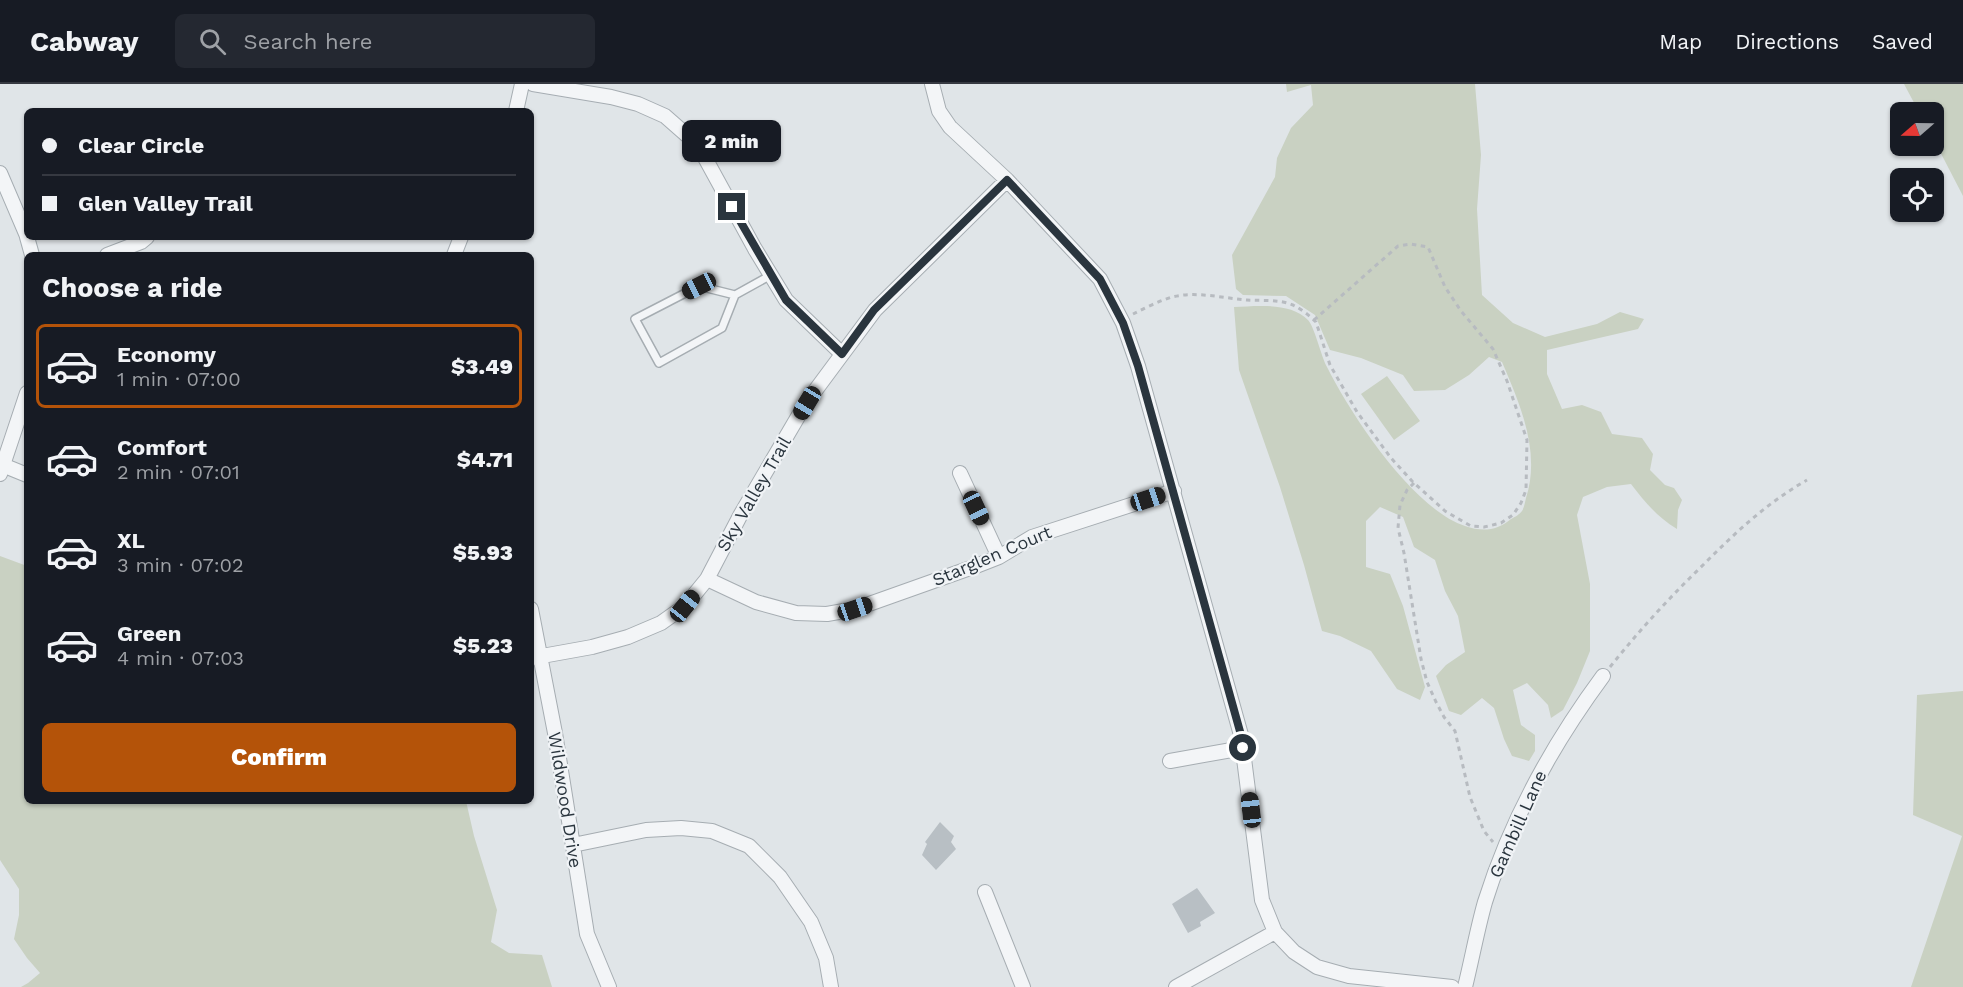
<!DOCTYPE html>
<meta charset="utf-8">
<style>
body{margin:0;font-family:"Work Sans",sans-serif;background:#242831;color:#f1f3f6;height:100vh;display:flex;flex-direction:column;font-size:22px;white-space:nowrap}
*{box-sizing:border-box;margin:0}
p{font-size:20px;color:#9ea1a6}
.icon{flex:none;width:33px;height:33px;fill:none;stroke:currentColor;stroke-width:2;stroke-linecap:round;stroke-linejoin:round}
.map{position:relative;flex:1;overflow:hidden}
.drawer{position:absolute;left:24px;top:168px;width:510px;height:552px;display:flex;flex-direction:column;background:#171b24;border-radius:9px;box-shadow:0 2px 4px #0004}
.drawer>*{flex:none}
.hud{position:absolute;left:24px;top:24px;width:510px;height:132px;border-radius:9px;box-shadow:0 2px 4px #0004;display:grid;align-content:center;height:132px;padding:0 18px;background:#171b24}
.needle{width:39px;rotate:250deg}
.controls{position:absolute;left:1890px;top:18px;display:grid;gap:12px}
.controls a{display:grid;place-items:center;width:54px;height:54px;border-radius:9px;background:#171b24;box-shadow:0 2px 4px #0004;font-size:30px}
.end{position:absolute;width:27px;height:27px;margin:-14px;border:8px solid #2a353e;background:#fff;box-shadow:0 0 0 3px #fff}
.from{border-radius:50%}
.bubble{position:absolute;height:42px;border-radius:9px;background:#171b24;box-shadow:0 2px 4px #0004;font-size:20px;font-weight:800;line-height:42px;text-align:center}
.car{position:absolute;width:18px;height:36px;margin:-18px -9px;border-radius:8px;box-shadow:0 0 4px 2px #0007;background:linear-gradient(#222 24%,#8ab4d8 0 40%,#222 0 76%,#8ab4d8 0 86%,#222 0)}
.hud b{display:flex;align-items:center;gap:21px;height:57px;font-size:22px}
.hud b+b{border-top:2px solid #363941}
.hud i{width:15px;height:15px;background:#f1f3f6}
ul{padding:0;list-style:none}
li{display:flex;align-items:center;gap:18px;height:84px;margin:0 12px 9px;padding:0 6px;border:3px solid transparent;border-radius:9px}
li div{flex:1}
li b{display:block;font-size:22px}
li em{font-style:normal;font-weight:800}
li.current{border-color:#b45309}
li>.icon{width:54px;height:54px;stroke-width:1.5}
h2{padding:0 18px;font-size:27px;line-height:72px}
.action{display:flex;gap:12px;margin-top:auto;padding:12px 18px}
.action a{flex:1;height:69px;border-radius:9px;background:#b45309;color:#fff;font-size:24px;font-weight:800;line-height:69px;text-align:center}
header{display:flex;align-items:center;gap:36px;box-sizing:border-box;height:84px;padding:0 30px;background:#171b24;border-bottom:2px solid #363941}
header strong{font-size:28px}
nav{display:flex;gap:33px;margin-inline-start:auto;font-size:21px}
.search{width:420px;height:54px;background:#242831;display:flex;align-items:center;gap:15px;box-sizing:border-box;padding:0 21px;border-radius:9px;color:#9ea1a6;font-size:22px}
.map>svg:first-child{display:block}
.green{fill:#c9d1c2}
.building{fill:#b8bfc4}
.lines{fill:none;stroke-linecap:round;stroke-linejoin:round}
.lane-casing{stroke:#a6adb2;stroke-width:10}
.street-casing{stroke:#a6adb2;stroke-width:16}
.path{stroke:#b7bbc0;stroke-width:3;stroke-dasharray:4.5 4.5;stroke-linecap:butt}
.lane{stroke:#f3f5f7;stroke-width:7}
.street{stroke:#f3f5f7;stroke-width:14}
.route{stroke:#2a353e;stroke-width:8}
.labels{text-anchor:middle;stroke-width:4.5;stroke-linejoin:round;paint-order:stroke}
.street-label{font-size:18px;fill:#2a353e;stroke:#f0f3f6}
</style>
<header>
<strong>Cabway</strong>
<div class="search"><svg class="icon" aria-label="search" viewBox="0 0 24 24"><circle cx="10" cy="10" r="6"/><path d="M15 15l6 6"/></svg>Search here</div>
<nav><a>Map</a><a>Directions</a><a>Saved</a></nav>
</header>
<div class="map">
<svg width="1963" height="903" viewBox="0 0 1963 903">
<rect width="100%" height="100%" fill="#e0e5e8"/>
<!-- green -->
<path class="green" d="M1286,0H1475L1481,71L1477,125L1482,211L1513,239L1545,253L1597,240L1620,228L1644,235L1638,245L1547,266V290L1562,325L1582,321L1601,328L1612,350L1642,354L1653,370L1650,386L1665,401L1674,404L1682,416L1678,426L1677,445C1657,433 1645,418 1631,400L1607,403L1583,413L1577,431L1590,500V567L1577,599L1563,626L1551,634L1548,621L1527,599L1513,606L1521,641L1535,651V667L1529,677L1512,672L1504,655L1494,624L1482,614L1461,631L1449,627L1436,592L1446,581L1465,568L1458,532L1445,507L1435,476L1414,463L1403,433L1380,423L1366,437V483L1390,490L1403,522L1425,603L1420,616L1397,605L1371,567L1340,552L1322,547L1304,481L1280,403L1239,286L1234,223C1257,222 1291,218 1308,236C1315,244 1321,272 1327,283C1351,331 1413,425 1465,442C1482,448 1497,447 1511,435C1515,433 1520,430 1522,427C1524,424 1525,418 1526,414C1541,368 1520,320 1502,278L1489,273L1469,291L1445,306L1414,307L1403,291L1361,274L1330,266L1315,231L1286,212L1243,211L1236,205L1232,171L1275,93L1277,74L1291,44L1313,21L1311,1L1287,8Z
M1904,0H1963V112L1934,56V28H1919Z
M1387,292L1420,337L1394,356L1361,310Z
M0,472L27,482V717H466L474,752L497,826L491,858L509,869L542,871L552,903H21L28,899L40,889L27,874L14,855L19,831V805L0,776Z
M1963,607V903H1911L1962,752L1913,731L1917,611Z"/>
<!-- building -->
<path class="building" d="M940,738L954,752L951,758L956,765L936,786L922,771L927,760L925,758Z
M1197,804L1215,829L1200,838L1201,842L1188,849L1172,820Z"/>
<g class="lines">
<defs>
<path id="lane" d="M735,211L699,202L635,235L659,279L722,244L735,211L771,191"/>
<path id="street" d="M533,0L611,13L638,20L665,32L698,61L755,165L786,216L842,270
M932,0L939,27L950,43L1007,96L1100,195L1123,239L1138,282L1241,651L1262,816L1275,848L1294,868L1317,883L1349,892L1452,903
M516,27L522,0
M0,89L27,152
M27,153L32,171
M107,171L141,158L147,153
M454,171L461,153
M0,380L27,391
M960,389L999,473
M0,390L27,309
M707,495L756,518L796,529L827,530L855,525L976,482L999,473L1032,453L1174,407
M531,525L555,649L587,850L609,903
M531,574L592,563L628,553L661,539L685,522L707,495L741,430L806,319L875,226L1007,96
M1170,677L1243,664
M573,761L646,746L681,744L712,747L749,762L780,793L811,838L826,874L831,903
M985,808L1023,903
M1176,903L1275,848
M1465,903C1472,875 1477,846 1485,818C1511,735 1552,661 1603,592"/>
</defs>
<!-- lane casing -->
<use href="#lane" class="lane-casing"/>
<!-- street casing -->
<use href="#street" class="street-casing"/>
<!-- path -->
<path class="path" d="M1133,230C1145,224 1159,217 1172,213C1196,207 1222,214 1247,216C1262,217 1279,215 1293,221C1301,225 1309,231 1316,238L1330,281L1357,328L1391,374L1412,397L1445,427L1471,442L1484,443L1501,439L1513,431L1521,419L1526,406L1527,356L1507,297L1493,265L1461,227L1445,203L1428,163L1411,160L1398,162L1314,236
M1414,399L1407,406L1400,421L1398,444L1404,469L1421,575L1427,598L1436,618L1444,633L1455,647L1470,713L1484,747L1493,758
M1610,583C1638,548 1668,515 1700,484C1734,450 1765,420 1807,396"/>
<!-- lane -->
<use href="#lane" class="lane"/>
<!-- street -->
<use href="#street" class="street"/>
</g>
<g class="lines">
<!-- route -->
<path class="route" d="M732,123L786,216L842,270L874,226L1007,96L1100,195L1123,239L1138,282L1241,651L1243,664"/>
</g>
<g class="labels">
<!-- street labels -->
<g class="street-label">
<text transform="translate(754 410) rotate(-60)" y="6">Sky Valley Trail</text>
<text transform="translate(992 472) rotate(-23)" y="6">Starglen Court</text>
<text transform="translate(565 716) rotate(81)" y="6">Wildwood Drive</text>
<text transform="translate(1518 740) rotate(-66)" y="6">Gambill Lane</text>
</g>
</g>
</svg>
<div class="controls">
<a><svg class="needle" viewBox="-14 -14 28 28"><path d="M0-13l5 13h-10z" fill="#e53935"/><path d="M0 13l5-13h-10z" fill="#9ea1a6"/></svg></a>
<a><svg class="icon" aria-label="locate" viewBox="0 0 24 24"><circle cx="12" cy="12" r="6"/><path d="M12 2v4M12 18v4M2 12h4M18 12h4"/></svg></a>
</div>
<i class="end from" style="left:1243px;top:664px"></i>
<i class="end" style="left:732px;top:123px"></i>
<div class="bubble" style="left:682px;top:36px;width:99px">2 min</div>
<i class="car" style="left:699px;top:202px;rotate:243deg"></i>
<i class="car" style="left:807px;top:319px;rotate:211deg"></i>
<i class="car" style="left:1148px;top:415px;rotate:72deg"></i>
<i class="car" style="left:976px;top:424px;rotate:155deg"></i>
<i class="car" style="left:685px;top:522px;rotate:39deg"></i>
<i class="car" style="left:855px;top:525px;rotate:71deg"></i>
<i class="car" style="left:1251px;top:726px;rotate:353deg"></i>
<div class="hud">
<b><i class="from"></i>Clear Circle</b>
<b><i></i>Glen Valley Trail</b>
</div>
<section class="drawer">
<h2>Choose a ride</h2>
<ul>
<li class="current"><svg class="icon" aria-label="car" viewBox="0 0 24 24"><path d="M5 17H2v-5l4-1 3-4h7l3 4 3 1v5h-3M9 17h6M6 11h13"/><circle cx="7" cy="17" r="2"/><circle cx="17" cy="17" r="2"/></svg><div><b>Economy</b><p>1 min · 07:00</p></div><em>$3.49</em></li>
<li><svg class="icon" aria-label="car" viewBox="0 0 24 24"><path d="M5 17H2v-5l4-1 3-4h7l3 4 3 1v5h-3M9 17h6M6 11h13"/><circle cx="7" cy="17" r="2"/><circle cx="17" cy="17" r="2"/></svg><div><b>Comfort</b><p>2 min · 07:01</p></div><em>$4.71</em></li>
<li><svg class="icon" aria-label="car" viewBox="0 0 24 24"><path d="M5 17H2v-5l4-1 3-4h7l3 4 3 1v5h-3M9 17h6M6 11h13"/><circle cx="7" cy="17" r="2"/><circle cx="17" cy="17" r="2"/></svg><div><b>XL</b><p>3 min · 07:02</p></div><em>$5.93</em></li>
<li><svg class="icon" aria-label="car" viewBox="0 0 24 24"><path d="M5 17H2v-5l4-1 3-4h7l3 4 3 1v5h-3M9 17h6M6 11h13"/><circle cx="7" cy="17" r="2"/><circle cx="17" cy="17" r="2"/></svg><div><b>Green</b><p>4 min · 07:03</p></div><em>$5.23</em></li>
</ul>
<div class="action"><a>Confirm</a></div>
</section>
</div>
